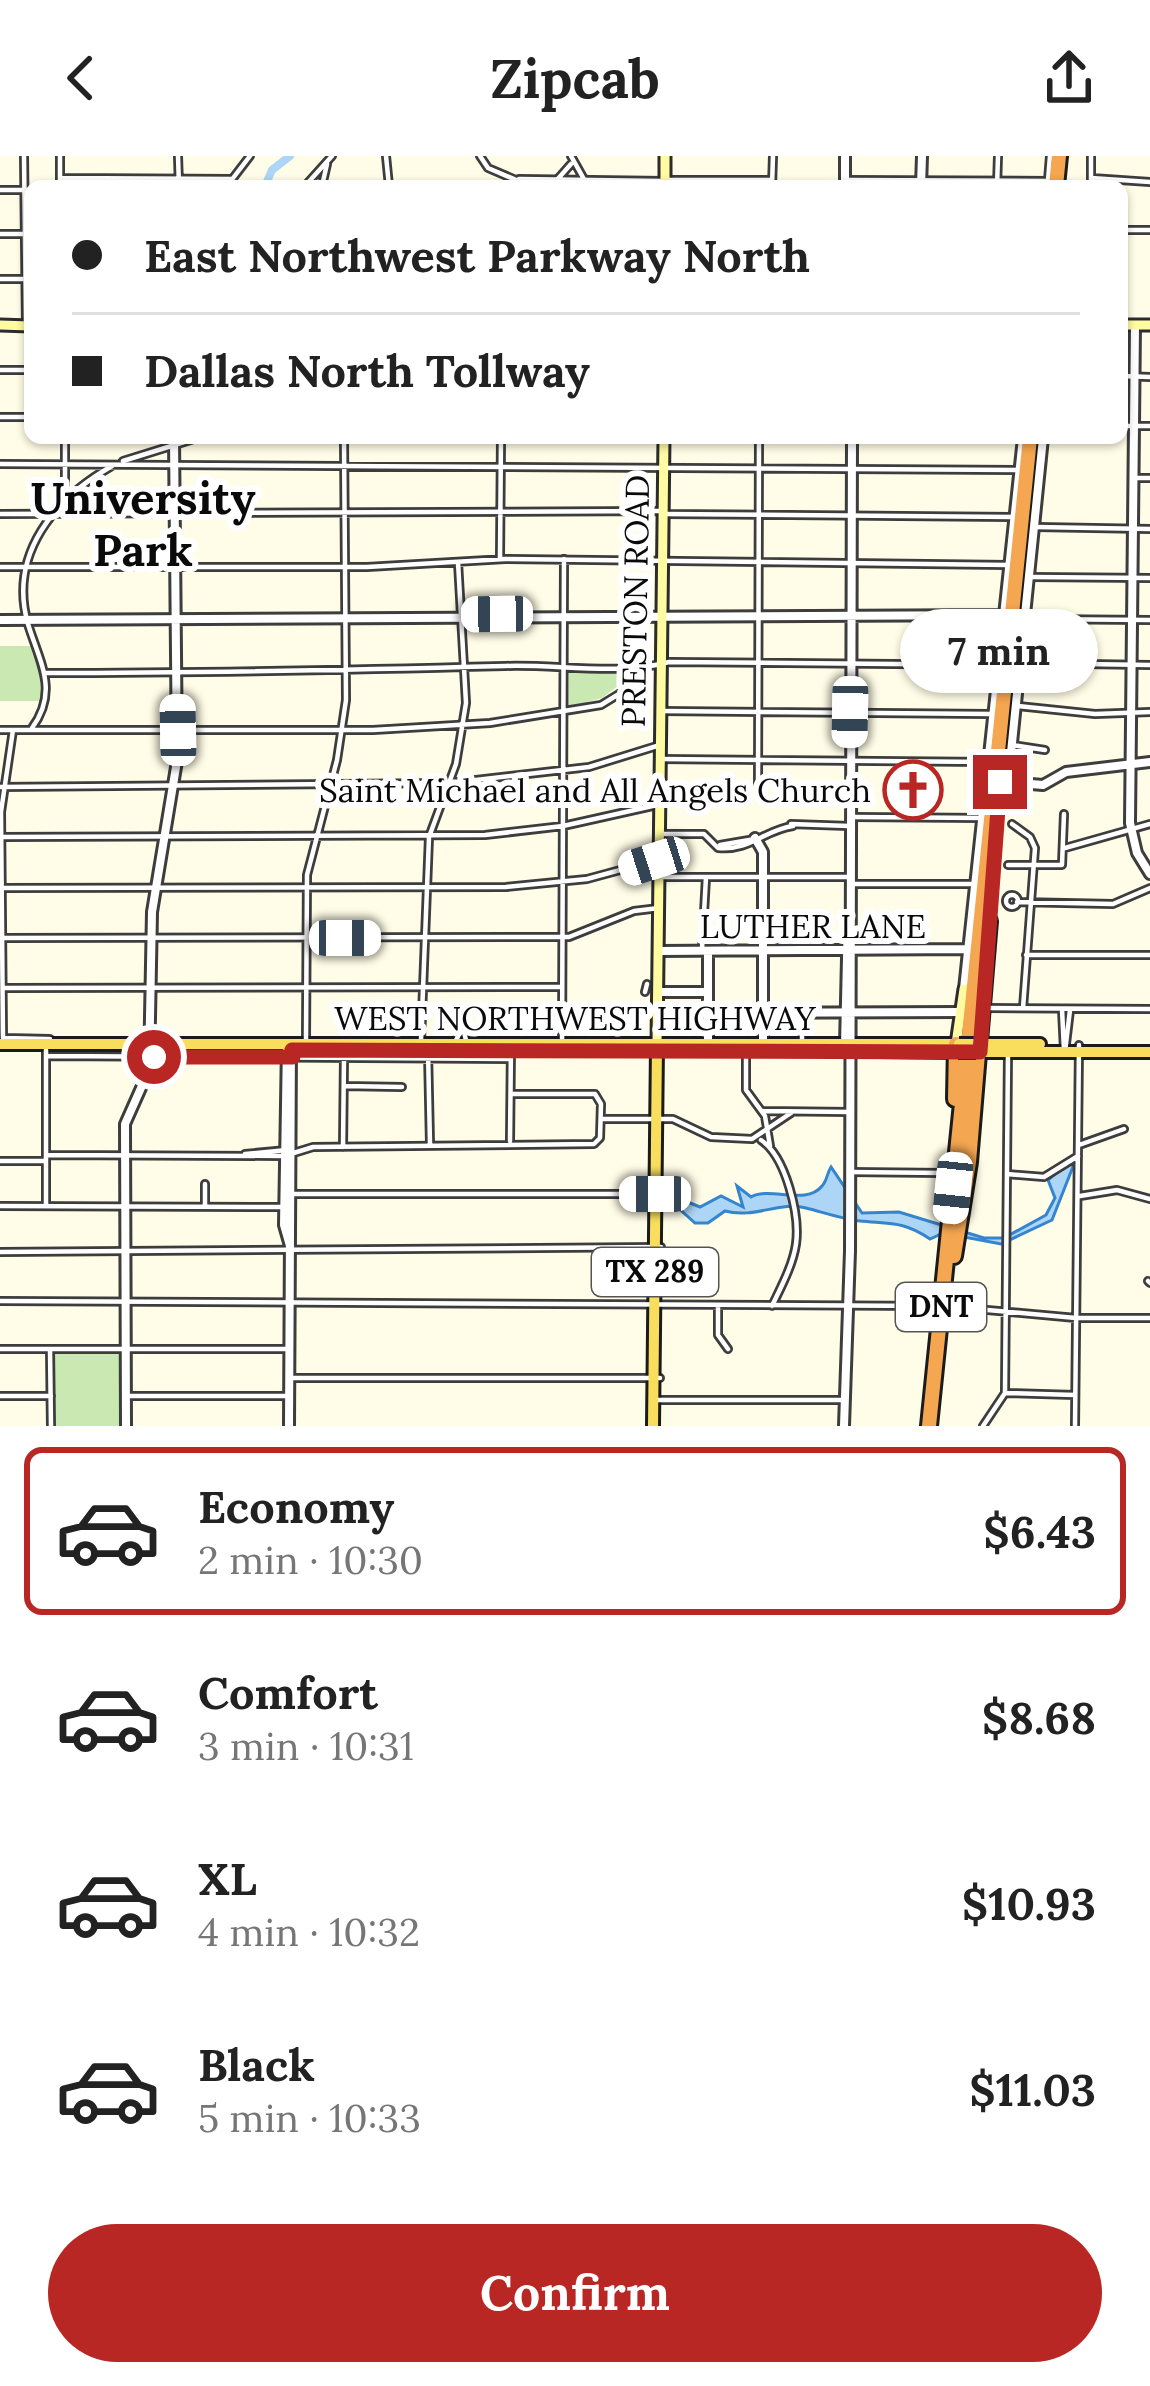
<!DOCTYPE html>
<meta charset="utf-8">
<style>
body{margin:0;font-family:Lora,serif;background:#f2f2f2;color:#222;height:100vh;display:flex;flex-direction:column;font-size:45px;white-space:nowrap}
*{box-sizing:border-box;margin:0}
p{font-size:39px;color:#767676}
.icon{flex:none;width:66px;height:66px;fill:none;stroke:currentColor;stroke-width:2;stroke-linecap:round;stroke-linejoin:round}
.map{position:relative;height:1270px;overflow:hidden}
.details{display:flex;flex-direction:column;background:#fff;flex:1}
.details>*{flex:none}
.top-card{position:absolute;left:24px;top:24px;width:1104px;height:264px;border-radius:18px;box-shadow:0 3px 9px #0004;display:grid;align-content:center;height:264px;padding:0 48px;background:#fff}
.end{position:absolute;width:54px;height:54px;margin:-27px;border:15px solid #b92724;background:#fff;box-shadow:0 0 0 6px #fff}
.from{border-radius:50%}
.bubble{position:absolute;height:84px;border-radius:42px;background:#fff;box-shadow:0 3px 9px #0004;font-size:39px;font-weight:700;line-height:84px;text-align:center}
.car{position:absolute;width:36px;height:72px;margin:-36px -18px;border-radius:15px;box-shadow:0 0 9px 3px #0007;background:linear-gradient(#fff 24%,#345 0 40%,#fff 0 76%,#345 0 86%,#fff 0)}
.top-card b{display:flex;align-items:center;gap:42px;height:114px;font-size:45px}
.top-card b+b{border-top:3px solid #e0e0e0}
.top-card i{width:30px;height:30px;background:#222}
ul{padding:21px 0 0;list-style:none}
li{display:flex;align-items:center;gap:36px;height:168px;margin:0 24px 18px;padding:0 24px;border:6px solid transparent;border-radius:18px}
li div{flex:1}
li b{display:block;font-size:45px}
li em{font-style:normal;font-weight:700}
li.active{border-color:#b92724}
li>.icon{width:108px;height:108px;stroke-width:1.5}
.primary-button{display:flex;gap:24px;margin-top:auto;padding:24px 48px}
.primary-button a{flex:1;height:138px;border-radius:72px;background:#b92724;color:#fff;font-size:48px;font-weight:700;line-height:138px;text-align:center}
header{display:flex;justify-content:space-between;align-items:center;height:156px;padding:0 48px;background:#fff;font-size:54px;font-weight:700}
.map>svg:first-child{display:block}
.green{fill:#cae8b2}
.water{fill:#add5f6;stroke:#3485cd;stroke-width:3}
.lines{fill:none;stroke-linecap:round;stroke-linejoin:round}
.river{stroke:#add5f6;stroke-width:8}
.minor-casing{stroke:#3d3d3d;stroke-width:10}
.tertiary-casing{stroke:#3d3d3d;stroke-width:14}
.secondary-casing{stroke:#2c2c2c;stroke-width:15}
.primary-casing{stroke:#1b1b1b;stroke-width:16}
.motorway-casing{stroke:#1b1b1b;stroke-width:20}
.minor{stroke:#fff;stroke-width:4.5}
.tertiary{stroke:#fff;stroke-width:8}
.secondary{stroke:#fffba2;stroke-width:9}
.primary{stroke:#f9de5e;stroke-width:10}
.motorway{stroke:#f4a650;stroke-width:14}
.primary-bridge-casing{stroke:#1b1b1b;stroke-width:16;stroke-linecap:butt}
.primary-bridge{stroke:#f9de5e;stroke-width:10}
.route{stroke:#b92724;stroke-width:15}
.labels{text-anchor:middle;stroke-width:12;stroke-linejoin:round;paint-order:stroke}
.shield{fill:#fff;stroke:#545454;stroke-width:3}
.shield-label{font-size:30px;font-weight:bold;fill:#0a0a0a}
.street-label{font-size:33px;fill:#0a0a0a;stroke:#fff}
.poi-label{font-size:33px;fill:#0a0a0a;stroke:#fff;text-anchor:end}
.district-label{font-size:45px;font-weight:bold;fill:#0a0a0a;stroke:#fff}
</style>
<header><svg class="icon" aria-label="back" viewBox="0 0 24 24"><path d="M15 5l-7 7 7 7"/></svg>Zipcab<svg class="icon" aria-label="share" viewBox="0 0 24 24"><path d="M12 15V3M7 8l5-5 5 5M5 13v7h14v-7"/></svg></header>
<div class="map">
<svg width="1150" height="1270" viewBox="0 0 1150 1270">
<rect width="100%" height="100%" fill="#fffce7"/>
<!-- green -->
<path class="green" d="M0,490H32L43,523L42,545H0Z
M569,513L636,516L602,542L568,551Z
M53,1195H122V1270H53Z"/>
<!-- water -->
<path class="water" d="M1078,998L1052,1064L1001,1088L943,1077L930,1083C904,1065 890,1068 860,1065C843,1063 822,1056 806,1052C780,1045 754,1063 725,1055L708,1067H695L676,1050L663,1047V1036L700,1051L721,1040L743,1051L737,1030L751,1041C770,1030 806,1050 822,1030C827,1025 827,1017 831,1011L862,1057L899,1056L984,1082H1004L1046,1059L1055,1042L1048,1024Z"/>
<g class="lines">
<!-- river -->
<path class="river" d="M265,30L272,14L290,0"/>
<defs>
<path id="minor" d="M24,0L26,168
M60,0V30
M178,0L179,30
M386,0L389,30
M480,0L488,12L530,30
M571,0L585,25
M60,22L232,23
M1091,22L1150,26
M519,23L663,25
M665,24H772
M845,24L1048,25L1050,0
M556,25L571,8
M227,30L250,0
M305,30L332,0
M322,30L327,8
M772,30L773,0
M997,30L998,0
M1091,30V0
M0,34H30
M1122,74H1150
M0,78H30
M0,123H30
M0,214H30
M1122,220L1150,221
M0,261H30
M1122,270H1150
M65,282V342
M123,305L197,282
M0,308L1019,314
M1134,322H1150
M0,358L660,355
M663,358L1012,361
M1036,371L1150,373
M500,402L501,282
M0,411H367L505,403L1008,409
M1030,421L1150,422
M1025,463L1150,464
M1019,507L1150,509
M46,517C199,517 352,514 505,510C557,508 619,520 669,506L999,509
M1018,550L1095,558L1150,556
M661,555L991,558
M32,572C59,535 40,507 28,468C8,398 55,342 112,310
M0,574H373L490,567L601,549L627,533L643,513
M13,574L1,656L3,882L50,883
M1012,589L1045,594
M660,603L989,606
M0,631L450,627L589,611L660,589
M758,632L759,282
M852,661L984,662
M791,668L849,670
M1012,668L1030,681L1035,692L1023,852
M660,678H704L718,692C750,695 764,674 793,670
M0,681L485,679L563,670L657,649
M720,689L755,683
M1065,692L1150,668
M1008,709H1062L1064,658
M662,721H848
M850,728H977
M0,732L506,731L587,723L657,704
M1006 745a6 6 0 1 1 12 0a6 6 0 1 1-12 0Z
M1017,746L1113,748L1150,732
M0,782L569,781L634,755L659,752
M702,793L706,721
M1026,799H1150
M4,832L562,831
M645,836L647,828
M988,852L1150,853
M1062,853L1064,894
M306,883L307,719L337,604L346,544L344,282
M421,884L429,681L456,608L466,547L458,406
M802,887V857
M454,888L463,871L467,889
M46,894V1050
M428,895L430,988
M562,895L564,403
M746,895V934L765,960L770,990
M1065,896L1070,854
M46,900L511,903
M344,930L402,931
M762,955L850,956
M601,963H673L711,981L752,983L791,957
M761,984C786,1001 800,1059 796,1088C793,1109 781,1131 772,1150
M510,985L511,889
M1079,989L1124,973
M343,991L344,901
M245,998L287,994
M46,999L284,1000L313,991L594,988L600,982L601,948L595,938H511
M0,1005H46
M849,1016L945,1017
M1007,1018L1044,1021L1078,1000
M205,1028V1051
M293,1038H661
M1080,1040L1117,1034L1150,1043
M0,1050L284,1051
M0,1096L661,1091
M1148,1125L1150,1127
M0,1145L931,1150
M718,1150V1179L728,1193
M954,1151L1076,1162H1150
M0,1193H289
M50,1193L51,1270
M289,1222H660
M1005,1237L1075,1239
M0,1240H51
M127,1240H289
M658,1244H844
M983,1270L1005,1237L1008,896
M1075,1270L1079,889"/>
<path id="tertiary" d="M845,30V0
M921,30L922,0
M1135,169L1130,667L1137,697L1150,718
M1043,282L1008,626L1043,629L1066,616L1150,606
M0,464L1004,459
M755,682L763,696V888
M659,795L968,793
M964,833L1023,282
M662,836H708
M708,857L962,856
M287,888L284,1069L290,1090
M708,889V795
M845,889L848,759
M126,1270L125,968L149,914L152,756L177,605L174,282
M289,1270L291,888
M844,1270L850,1095L852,282"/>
<path id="secondary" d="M665,30V0
M0,169L30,170
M1122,169H1150
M956,888L964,833
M657,889L664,282"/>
<path id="primary" d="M0,888H959
M977,888H1040
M878,895L958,896
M976,896H1150
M653,1270L657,889"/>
<path id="motorway" d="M1056,30L1059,0
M955,943L956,888
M954,1100L969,1006L989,765
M929,1270L1030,282"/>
</defs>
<!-- minor casing -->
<use href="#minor" class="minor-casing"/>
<!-- tertiary casing -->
<use href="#tertiary" class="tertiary-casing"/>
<!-- secondary casing -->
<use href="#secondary" class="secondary-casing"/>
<!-- primary casing -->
<use href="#primary" class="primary-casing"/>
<!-- motorway casing -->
<use href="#motorway" class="motorway-casing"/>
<!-- minor -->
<use href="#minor" class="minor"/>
<!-- tertiary -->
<use href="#tertiary" class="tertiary"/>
<!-- secondary -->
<use href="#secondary" class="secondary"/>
<!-- primary -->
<use href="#primary" class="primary"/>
<!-- motorway -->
<use href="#motorway" class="motorway"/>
<defs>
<path id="primary-bridge" d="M959,888H977
M958,896H976"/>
</defs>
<!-- primary-bridge casing -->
<use href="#primary-bridge" class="primary-bridge-casing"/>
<!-- primary-bridge -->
<use href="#primary-bridge" class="primary-bridge"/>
</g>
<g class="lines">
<!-- route -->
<path class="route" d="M154,901H293L292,894L980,896L1000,626"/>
</g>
<!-- icons -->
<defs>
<symbol id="church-ring" viewBox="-11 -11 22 22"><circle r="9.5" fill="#fff" stroke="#b92724" stroke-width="1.5"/><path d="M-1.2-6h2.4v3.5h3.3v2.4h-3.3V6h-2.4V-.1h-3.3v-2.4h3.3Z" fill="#b92724"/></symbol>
</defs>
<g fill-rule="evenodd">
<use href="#church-ring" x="880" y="601" width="66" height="66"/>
</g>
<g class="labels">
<!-- shield labels -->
<g class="shield">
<rect x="592" y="1092" width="126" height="48" rx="9"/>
<rect x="896" y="1127" width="90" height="48" rx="9"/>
</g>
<g class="shield-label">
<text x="655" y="1126">TX 289</text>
<text x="941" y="1161">DNT</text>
</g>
<!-- street labels -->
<g class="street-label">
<text transform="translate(635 445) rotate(-89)" y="12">PRESTON ROAD</text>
<text x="813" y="782">LUTHER LANE</text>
<text x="575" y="874">WEST NORTHWEST HIGHWAY</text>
</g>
<!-- poi labels -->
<g class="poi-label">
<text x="871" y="646">Saint Michael and All Angels Church</text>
</g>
<!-- district labels -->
<g class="district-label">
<text x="143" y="358">University<tspan x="143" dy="52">Park</tspan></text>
</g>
</g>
</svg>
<i class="end from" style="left:154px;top:901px"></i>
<i class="end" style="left:1000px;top:626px"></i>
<div class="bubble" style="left:900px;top:453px;width:198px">7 min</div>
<i class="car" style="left:497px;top:458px;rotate:269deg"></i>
<i class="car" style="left:850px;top:556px;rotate:181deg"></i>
<i class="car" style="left:178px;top:574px;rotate:359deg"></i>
<i class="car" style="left:654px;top:705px;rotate:252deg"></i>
<i class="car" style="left:345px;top:782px;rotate:90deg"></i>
<i class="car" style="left:953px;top:1032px;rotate:186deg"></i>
<i class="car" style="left:655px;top:1038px;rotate:270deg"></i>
<div class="top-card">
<b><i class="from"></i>East Northwest Parkway North</b>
<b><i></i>Dallas North Tollway</b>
</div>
</div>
<section class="details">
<ul>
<li class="active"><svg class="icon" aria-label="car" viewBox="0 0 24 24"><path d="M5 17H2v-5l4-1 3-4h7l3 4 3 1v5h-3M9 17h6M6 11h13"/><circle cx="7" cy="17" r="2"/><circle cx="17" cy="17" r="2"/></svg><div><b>Economy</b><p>2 min · 10:30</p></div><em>$6.43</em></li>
<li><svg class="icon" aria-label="car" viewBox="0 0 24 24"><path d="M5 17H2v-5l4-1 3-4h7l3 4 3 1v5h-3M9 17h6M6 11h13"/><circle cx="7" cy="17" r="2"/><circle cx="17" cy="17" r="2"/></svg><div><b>Comfort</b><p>3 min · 10:31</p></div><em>$8.68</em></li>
<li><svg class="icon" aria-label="car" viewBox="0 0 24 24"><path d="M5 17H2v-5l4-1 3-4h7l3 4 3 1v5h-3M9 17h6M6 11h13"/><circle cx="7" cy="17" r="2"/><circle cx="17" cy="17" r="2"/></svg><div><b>XL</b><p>4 min · 10:32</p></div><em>$10.93</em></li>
<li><svg class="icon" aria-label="car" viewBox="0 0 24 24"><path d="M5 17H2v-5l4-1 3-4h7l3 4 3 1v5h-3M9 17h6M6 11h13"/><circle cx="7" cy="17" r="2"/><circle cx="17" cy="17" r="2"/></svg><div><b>Black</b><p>5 min · 10:33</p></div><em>$11.03</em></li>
</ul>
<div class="primary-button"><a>Confirm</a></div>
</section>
